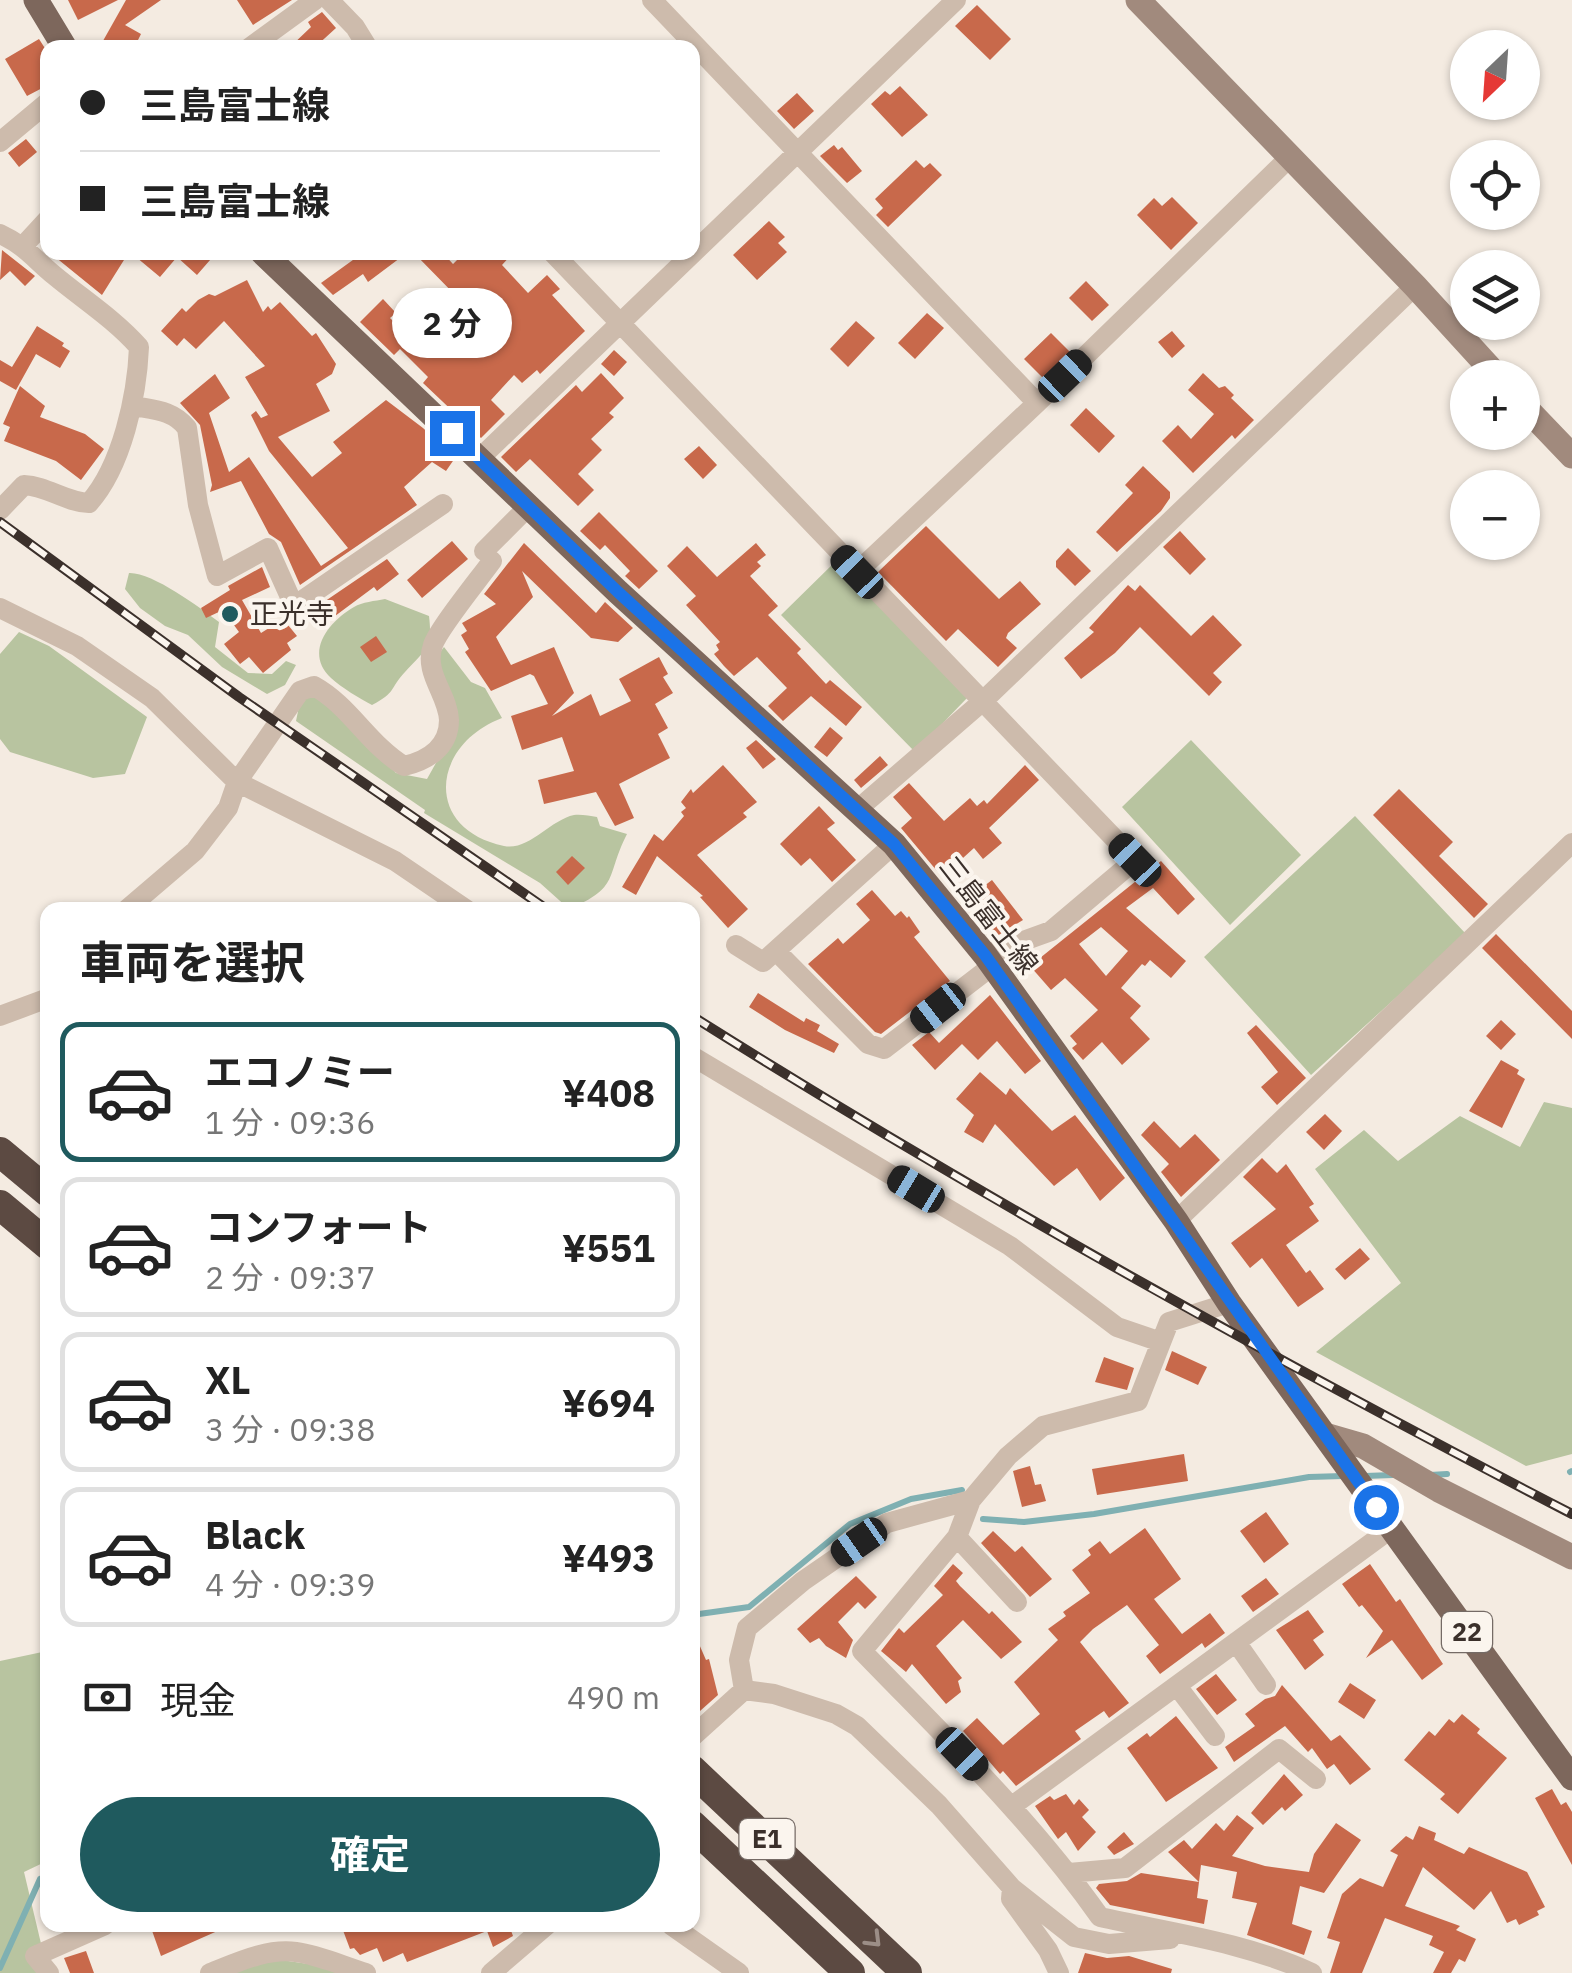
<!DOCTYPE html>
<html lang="ja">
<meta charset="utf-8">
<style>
body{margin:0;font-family:"IBM Plex Sans","Noto Sans JP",sans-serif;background:#f2f2f2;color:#222;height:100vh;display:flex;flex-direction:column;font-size:38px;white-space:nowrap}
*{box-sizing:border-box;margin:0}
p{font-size:32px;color:#767676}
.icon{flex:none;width:55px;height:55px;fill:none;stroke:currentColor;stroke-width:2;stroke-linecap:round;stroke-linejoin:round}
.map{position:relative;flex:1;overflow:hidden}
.side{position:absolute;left:40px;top:902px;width:660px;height:1030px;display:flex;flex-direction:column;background:#fff;border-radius:20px;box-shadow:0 2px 8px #0004}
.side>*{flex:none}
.hud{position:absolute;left:40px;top:40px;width:660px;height:220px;border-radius:20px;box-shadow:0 2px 8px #0004;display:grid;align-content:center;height:220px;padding:0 40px;background:#fff}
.needle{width:65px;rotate:205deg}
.fabs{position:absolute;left:1450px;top:30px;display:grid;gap:20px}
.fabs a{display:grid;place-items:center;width:90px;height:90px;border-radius:50%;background:#fff;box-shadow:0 2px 8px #0004;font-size:50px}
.end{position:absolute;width:45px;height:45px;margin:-22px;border:12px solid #1a73e8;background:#fff;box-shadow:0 0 0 5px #fff}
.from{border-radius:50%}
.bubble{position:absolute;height:70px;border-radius:35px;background:#fff;box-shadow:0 2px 8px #0004;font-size:32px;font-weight:700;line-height:70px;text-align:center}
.car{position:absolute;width:30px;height:60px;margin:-30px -15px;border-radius:12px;box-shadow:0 0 8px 2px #0007;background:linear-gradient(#222 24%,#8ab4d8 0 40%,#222 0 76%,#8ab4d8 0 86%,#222 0)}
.hud b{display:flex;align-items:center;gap:35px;height:95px;font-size:38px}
.hud b+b{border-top:2px solid #e0e0e0}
.hud i{width:25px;height:25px;background:#222}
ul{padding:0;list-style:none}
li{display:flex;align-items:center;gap:30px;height:140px;margin:0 20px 15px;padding:0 20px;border:5px solid #e0e0e0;border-radius:20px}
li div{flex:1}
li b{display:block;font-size:38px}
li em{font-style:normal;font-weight:700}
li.current{border-color:#1f5a5e}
li>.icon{width:90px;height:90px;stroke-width:1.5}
h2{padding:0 40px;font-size:45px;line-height:120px}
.pay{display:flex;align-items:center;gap:25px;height:110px;padding:0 40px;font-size:38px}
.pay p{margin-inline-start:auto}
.primary-button{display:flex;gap:20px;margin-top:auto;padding:20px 40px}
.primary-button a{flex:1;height:115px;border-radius:60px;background:#1f5a5e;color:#fff;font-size:40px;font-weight:700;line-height:115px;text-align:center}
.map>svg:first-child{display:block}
.green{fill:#b8c4a0}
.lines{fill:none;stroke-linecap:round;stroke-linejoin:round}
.stream{stroke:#7fb0b2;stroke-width:6}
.building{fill:#c8694b;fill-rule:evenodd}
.street{stroke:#cdbbac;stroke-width:20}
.secondary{stroke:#a18a7d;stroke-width:25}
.primary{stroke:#7d675c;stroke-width:25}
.highway{stroke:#5c4a42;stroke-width:30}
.rail-casing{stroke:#3b302b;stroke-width:10}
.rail{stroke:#fbf5ee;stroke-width:6;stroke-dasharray:19;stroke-linecap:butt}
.oneway{stroke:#9c8e87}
.route{stroke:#1a73e8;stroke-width:12}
.poi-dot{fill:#1f5a5e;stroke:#fbf5ee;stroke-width:4}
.labels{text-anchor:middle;stroke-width:8;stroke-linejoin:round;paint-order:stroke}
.shield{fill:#fbf5ee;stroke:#756b66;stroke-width:2.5}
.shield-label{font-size:25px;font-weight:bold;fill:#3b302b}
.poi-label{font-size:28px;fill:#3b302b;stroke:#fbf5ee;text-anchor:start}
.street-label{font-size:28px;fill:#3b302b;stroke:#fbf5ee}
</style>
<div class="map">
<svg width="1572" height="1973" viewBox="0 0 1572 1973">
<rect width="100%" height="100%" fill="#f4ebe1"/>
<!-- green -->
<path class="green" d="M836,561L967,698L915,752L781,615Z
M129,573C152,572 199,607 219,622L215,647L248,673L272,674L286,661L296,665L285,685L267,694L222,667L188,635L165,626L140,608L125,589Z
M385,599L429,616C433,648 425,650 405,672C389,689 397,692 372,705C359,698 342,688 331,678C304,653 328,622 354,607C362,602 375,601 385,599Z
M19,632L49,646L147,717L125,774L93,778L10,752L0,739V654Z
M444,647L471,682L485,688L502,718C431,745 423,829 504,846C529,851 550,820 574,815C581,814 590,816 597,817L600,826L627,834C605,877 621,887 569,909L540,883L424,813L425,810L296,721L301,697L310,687L351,721L396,773L427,779L446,745L438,655Z
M1191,740L1301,855L1230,925L1122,807Z
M1355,816L1466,934L1311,1075L1204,957Z
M1544,1102L1572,1108V1454L1526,1466L1316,1352L1401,1283L1315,1169L1364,1130L1398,1161L1460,1116L1520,1147Z
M47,1651V1861L24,1872L48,1973H0V1661Z
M254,1956L370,1973H218Z"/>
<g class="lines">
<!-- stream -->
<path class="stream" d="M1570,1472L1572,1471
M1430,1475L1447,1474
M1365,1476L1393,1475
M983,1519L1024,1522L1094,1514L1309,1477L1343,1476
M692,1615L749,1607L850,1524L911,1499L962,1490
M0,1968L40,1879L48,1875"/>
</g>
<!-- building -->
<path class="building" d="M68,0H118L78,20Z
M126,0H161L125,25L141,34L134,48H99Z
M237,0H292L253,25Z
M977,5L1011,39L990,60L955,26Z
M322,12L336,28L314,48H289L311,27L308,22Z
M39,39L48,53V85L27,96L5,59Z
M900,86L928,115L902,137L871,104L885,91L890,95Z
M797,93L814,111L794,129L777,111Z
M26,139L37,152L19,167L8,153Z
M834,145L838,150L842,147L862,171L847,183L820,156Z
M916,160L924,168L930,163L942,175L888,227L876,215L883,208L875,199Z
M1172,197L1198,223L1171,250L1137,215L1154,198L1162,206Z
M769,221L785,237L778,243L787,252L757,280L733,255Z
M2,250L35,276L25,286L10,271L0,280Z
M49,252H129L102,295Z
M130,252H217L197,275L177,257L160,277Z
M364,252H408L368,282L363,274L333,295L321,283Z
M413,252H442L453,264L465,252H514L502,265L528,293L547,275L560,289L552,295L585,331L540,374L537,370L522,383L514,375L491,400L505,414L481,438L423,383L428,377L400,349L394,355L360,322L383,299L396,313L390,318L418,346L462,302Z
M247,280L263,312L268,306L271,310L280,302L312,336L316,333L336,364L332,374L316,384L330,411L278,437L312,477L342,453L333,442L386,400L423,428L455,458L446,471L432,462L404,487L417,505L300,585L281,542L269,534L241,481L210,492L212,485L200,425L180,403L215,374L230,398L209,413L229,472L249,457L321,566L348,548L269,451L251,415L256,411L261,418L268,415L245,377L265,366L224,321L196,349L184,338L177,346L161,331L182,308L186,312L198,300L209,294L215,296Z
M1086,281L1109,305L1092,321L1069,298Z
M927,313L944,328L915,359L898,343Z
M856,321L875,338L848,367L830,349Z
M37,326L64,343L62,346L70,351L60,368L36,354L16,390L0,381V360L12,367Z
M1172,331L1185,346L1172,358L1158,342Z
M1051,333L1070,352L1043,378L1024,359Z
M614,350L627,362L614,376L601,364Z
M601,373L624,398L609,413L614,417L591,439L602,450L578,474L594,490L578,506L530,459L516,472L501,457L576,385L582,392Z
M1203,373L1219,388L1225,386L1234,395L1231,398L1254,420L1235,439L1232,435L1193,473L1162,441L1178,425L1191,439L1214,414L1188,390Z
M20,386L45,406L40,417L85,434L104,449L81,480L56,461L4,441L10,427L3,424Z
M1086,408L1115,436L1099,453L1070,425Z
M699,446L717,465L703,479L684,459Z
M1143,466L1170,492V498L1161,511L1117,552L1096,532L1133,493L1125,485Z
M599,512L658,571L639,589L625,576L630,571L605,545L600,550L580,531Z
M926,526L999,599L1020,581L1041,604L1008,633L1006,638L1017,648L998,667L958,629L946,641L878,572Z
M1180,531L1206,559L1190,575L1163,547Z
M452,541L468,559L422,598L407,580Z
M524,543L596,613L605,602L633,628L618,642L591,638L522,571L533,597L496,637L511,665L554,647L574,693L552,716L591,694L600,716L631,701L619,679L659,657L668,674L663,677L673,693L655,704L668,728L658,734L670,758L619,784L634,818L615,826L596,792L544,804L538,780L574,771L562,737L522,750L511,716L548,704L534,676L530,674L491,691L465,652L469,649L461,635L467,631L462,623L496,604L484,594Z
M756,543L766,555L757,562L761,566L750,576L778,606L768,615L801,649L797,653L826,684L830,680L862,707L846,726L811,696L783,721L768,706L787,688L757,657L734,676L724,666L714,654L719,650L716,645L720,642L686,605L696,596L667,566L687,546L717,577Z
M1068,548L1091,571L1075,586L1056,567V561Z
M387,559L399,574L377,591L374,587L327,622L315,608Z
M262,567L270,587L242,600L261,633L277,623L281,629L288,625L297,636L287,643L291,650L263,673L249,657L240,664L224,644L239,632L223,610L206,618L201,608L230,590L228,586Z
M1128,585L1135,591L1140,585L1191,636L1213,615L1242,645L1213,673L1222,682L1209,696L1140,627L1115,653L1081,679L1064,658L1094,632L1089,628Z
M376,636L387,652L371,662L360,647Z
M830,727L843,738L827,757L814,747Z
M756,740L776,759L763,769L746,748Z
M880,756L888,765L861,788L854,780Z
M723,765L757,802L743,813L747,817L697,855L748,909L728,928L700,897L703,896L657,856L636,895L622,887L654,834L663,841L684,816L681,812L686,808L681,802L691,789L693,793Z
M1025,765L1039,780L989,828L1002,843L983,859L974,848L942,877L901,828L912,818L893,797L909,783L944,821L970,798L977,806L984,800L987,804Z
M1399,789L1453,842L1439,856L1488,904L1474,918L1373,815Z
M819,806L835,823L827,829L856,860L832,882L810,858L801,866L780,844Z
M572,856L585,868L568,885L556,872Z
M1161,861L1195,899L1178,915L1153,888L1126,908L1186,961L1171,978L1150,960L1145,966L1142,964L1121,988L1141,1006L1130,1018L1150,1039L1122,1065L1102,1042L1083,1060L1072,1048L1077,1044L1070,1036L1098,1010L1065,978L1051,990L1030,966ZM1101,927L1128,951L1106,976L1079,944Z
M992,880L1023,920L997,936L967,899Z
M872,890L895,916L901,911L907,918L909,916L920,932L914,937L950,981L881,1034L875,1032L808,964L838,938L843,944L870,920L856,904Z
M1496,934L1572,1011V1039L1482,948Z
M758,993L804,1022L806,1018L820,1025L817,1031L839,1044L834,1053L785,1030L749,1007Z
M990,995L1041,1061L1025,1074L997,1041L978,1060L962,1044L935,1070L912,1045L929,1032L939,1043Z
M1501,1020L1516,1034L1501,1050L1486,1036Z
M1256,1025L1306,1078L1277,1105L1261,1087L1278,1072L1247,1033Z
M1501,1060L1519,1070L1517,1074L1525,1079L1502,1128L1469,1111Z
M980,1072L1006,1095L1010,1088L1052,1131L1075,1115L1125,1178L1100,1201L1077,1168L1054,1186L995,1124L983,1143L964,1132L974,1115L956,1099Z
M1325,1114L1342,1131L1324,1150L1306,1132Z
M1154,1121L1180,1148L1195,1134L1220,1160L1181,1197L1161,1172L1169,1164L1141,1135Z
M1262,1158L1277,1173L1286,1164L1314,1204L1309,1207L1319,1221L1286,1245L1306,1273L1310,1270L1324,1289L1298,1307L1262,1258L1250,1268L1231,1243L1276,1209L1243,1177Z
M1360,1248L1370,1259L1345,1280L1335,1269Z
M1172,1351L1207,1367L1198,1385L1165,1370Z
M1104,1357L1134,1368L1127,1390L1095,1382Z
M1184,1454L1188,1481L1097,1495L1092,1469Z
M1030,1466L1035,1485L1041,1484L1046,1501L1022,1507L1013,1471Z
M1266,1512L1289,1544L1264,1563L1240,1531Z
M1145,1528L1181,1579L1154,1599L1182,1634L1210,1613L1225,1633L1205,1648L1202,1643L1160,1674L1146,1656L1159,1645L1127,1605L1093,1629L1080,1642L1129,1703L1109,1718L1104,1711L1075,1731L1081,1739L1016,1786L1003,1771L1000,1774L963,1731L977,1718L1003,1745L1040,1714L1014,1682L1058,1640L1048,1629L1066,1616L1063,1612L1090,1593L1072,1570L1091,1555L1088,1550L1100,1541L1110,1554Z
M993,1531L1015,1552L1022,1546L1052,1579L1030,1597L981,1543Z
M953,1564L963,1573L956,1581L960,1586L989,1614L992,1611L1022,1642L1001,1659L963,1620L936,1646L962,1678L958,1681L961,1692L946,1704L912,1664L906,1672L881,1651L899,1628L904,1633L943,1595L934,1586Z
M1370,1564L1396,1602L1400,1599L1443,1664L1422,1680L1392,1640L1366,1658L1383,1631L1362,1605L1359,1607L1342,1584Z
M856,1576L877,1597L865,1609L858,1602L838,1622L853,1640L846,1658L826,1646L819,1638L810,1643L797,1629Z
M1266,1578L1279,1594L1253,1612L1241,1596Z
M1308,1610L1324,1632L1313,1640L1324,1655L1305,1670L1276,1630Z
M692,1628L706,1660L709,1659L718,1695L700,1711L692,1684Z
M1216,1674L1237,1700L1217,1715L1196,1689Z
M1350,1683L1376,1700L1364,1719L1338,1702Z
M1282,1685L1331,1741L1340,1735L1371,1769L1350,1785L1334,1764L1327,1769L1312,1748L1308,1752L1285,1726L1234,1762L1225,1747L1255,1726L1245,1714L1265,1699L1275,1696Z
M1462,1714L1480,1729L1477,1733L1507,1758L1458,1814L1440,1799L1445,1794L1404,1760L1429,1731L1435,1736L1449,1719L1454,1723Z
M1176,1716L1218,1768L1166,1802L1127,1748L1147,1733L1150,1737Z
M1284,1774L1303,1795L1285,1811L1282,1807L1263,1825L1251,1813Z
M1552,1789L1561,1805L1566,1802L1572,1812V1865L1535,1798Z
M1066,1794L1074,1805L1079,1799L1089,1810L1082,1817L1096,1832L1078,1851L1066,1832L1058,1839L1035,1806L1050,1796L1054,1800Z
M1237,1815L1254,1828L1232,1856L1265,1866L1309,1872L1314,1854L1336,1823L1361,1840L1324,1893L1300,1886L1292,1924L1312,1931L1304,1955L1247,1935L1257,1903L1232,1898L1237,1872L1201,1865L1199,1882L1168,1852L1184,1840L1192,1849L1216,1823L1224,1831Z
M1419,1826L1436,1833L1434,1840L1464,1854L1469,1847L1527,1872L1545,1907L1537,1911L1539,1915L1519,1925L1516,1919L1507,1923L1491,1891L1474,1910L1423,1867L1405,1906L1460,1926L1456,1930L1476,1939L1465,1962L1459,1959L1451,1973H1433L1444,1952L1429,1945L1433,1936L1385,1918L1362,1973H1330L1340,1942L1327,1938L1342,1894L1360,1878L1383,1887L1398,1855L1390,1851L1406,1836L1413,1840Z
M1124,1832L1134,1844L1114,1855L1107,1847Z
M1141,1873L1199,1882L1197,1898L1208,1900L1204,1924L1110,1905L1096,1888L1099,1884L1127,1881Z
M150,1925H231L161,1956Z
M341,1925H509L513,1936L493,1947L487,1931L407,1962L403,1953L383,1962L377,1948L360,1955L354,1948L350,1949Z
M86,1951L94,1973H70L64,1958Z
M1085,1953L1107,1958L1129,1956L1172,1969L1171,1973H1078Z"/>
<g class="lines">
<!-- street -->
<path class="street" d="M329,0L355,27L368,48
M652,0L1037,403
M249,48L315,0
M0,142L48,102
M0,234C26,246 34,259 55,276C84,300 114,319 139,347C137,396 122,466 89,503C65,502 47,486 24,485L0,510
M24,245L48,219
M552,252L1135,860L1051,931L985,955
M133,406C154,410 173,410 187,428L198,505L217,576L268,548L294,606L443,504
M479,459L956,0
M484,551L528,507
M857,572L1037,403L1290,157
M0,608L77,646L152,698L237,782L395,861L467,910
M858,809L983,701L1415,286
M126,910L195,851L228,808L237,782L300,691L314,686C350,706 368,744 404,766C426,761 449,748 449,720C448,694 423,673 433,645C439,628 479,579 492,561
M736,945L763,962L894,844
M776,951L868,1044L884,1049L992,966
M0,1016L48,998
M692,1056L1010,1246L1117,1327L1161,1342
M1176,1221L1572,843
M1229,1303L1169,1322L1138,1401L1043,1426L1008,1456L971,1500L957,1537L862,1651C945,1737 1031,1819 1100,1917C1172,1933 1244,1942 1312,1973
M957,1537L1017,1602
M1236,1642L1266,1685
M1177,1686L1215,1736
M744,1690L739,1660L747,1628L803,1581L887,1523L971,1500
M692,1737L744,1690L774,1694L836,1714L857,1726L939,1805L1012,1888L1011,1899L1048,1950L1059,1973
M1012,1806L1392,1528
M1069,1873L1125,1868L1279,1749L1316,1779
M1012,1888L1074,1937L1109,1944L1170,1939
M671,1925L739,1973
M49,1973L35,1956L105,1925
M210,1973C236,1963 266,1948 296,1952C319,1955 343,1966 366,1973
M491,1973L547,1925"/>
<!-- secondary -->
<path class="secondary" d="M1138,0L1415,286L1499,378
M1522,404L1572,456
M1325,1435L1363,1446L1439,1490L1572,1557"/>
<!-- primary -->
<path class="primary" d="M36,0L65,48
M262,252L618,592L894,844L985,955L1176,1221L1229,1303L1572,1778"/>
<!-- highway -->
<path class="highway" d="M0,1152L48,1192
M0,1205L48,1245
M692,1770L907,1973
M692,1825L850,1973"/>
<defs>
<path id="rail" d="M0,522L239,697L548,910
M692,1016C978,1196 1273,1359 1572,1514"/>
</defs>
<!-- rail casing -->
<use href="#rail" class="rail-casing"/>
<!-- rail -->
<use href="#rail" class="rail"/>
</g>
<!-- one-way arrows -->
<defs><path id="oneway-chevron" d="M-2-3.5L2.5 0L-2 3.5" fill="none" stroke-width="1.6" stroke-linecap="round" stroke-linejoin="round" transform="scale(2.5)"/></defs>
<use class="oneway" href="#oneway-chevron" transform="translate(874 1940) rotate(45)"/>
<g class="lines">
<!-- route -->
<path class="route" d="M452,433L618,592L894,844L985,955L1376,1507"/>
</g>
<!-- markers -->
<circle class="poi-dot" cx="230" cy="614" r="10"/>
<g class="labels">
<!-- shield labels -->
<g class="shield">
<rect x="1442" y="1612" width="50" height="40" rx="8"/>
<rect x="739.5" y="1819" width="55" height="40" rx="8"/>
</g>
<g class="shield-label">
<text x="1467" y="1641">22</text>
<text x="767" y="1848">E1</text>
</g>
<!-- poi labels -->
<g class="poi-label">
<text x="250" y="624">正光寺</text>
</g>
<!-- street labels -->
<g class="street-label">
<text transform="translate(989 915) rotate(52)" y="10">三島富士線</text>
</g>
</g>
</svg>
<div class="fabs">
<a><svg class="needle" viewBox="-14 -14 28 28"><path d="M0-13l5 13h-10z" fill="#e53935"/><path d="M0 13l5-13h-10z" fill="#767676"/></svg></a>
<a><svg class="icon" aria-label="locate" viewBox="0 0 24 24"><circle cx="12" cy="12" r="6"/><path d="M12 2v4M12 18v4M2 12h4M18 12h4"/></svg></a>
<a><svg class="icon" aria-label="layers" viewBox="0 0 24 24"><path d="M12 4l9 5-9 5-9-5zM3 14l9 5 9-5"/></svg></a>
<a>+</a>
<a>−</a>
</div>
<i class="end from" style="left:1376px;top:1507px"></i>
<i class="end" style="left:452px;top:433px"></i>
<div class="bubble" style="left:392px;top:288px;width:120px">2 分</div>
<i class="car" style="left:1065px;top:376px;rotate:46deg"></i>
<i class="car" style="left:857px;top:572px;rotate:316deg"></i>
<i class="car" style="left:1135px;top:860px;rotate:316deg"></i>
<i class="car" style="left:938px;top:1008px;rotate:232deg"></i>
<i class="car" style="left:916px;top:1189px;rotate:301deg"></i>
<i class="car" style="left:859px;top:1542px;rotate:235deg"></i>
<i class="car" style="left:962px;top:1754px;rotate:136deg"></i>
<div class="hud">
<b><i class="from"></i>三島富士線</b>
<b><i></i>三島富士線</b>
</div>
<section class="side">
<h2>車両を選択</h2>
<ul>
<li class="current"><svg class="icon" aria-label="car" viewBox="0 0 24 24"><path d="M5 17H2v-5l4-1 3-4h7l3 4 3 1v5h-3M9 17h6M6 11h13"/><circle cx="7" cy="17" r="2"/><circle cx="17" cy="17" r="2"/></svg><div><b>エコノミー</b><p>1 分 · 09:36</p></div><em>¥408</em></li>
<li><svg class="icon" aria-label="car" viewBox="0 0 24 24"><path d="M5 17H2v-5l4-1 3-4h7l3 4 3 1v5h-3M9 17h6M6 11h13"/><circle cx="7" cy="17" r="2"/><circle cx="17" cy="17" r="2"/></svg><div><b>コンフォート</b><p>2 分 · 09:37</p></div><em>¥551</em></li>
<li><svg class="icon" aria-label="car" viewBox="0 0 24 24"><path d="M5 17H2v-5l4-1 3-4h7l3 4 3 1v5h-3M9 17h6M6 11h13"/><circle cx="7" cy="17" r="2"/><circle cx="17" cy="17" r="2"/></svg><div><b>XL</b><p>3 分 · 09:38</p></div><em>¥694</em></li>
<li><svg class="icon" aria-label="car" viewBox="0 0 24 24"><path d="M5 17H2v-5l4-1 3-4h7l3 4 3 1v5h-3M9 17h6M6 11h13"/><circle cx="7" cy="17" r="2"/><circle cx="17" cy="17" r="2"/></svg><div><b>Black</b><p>4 分 · 09:39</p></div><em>¥493</em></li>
</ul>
<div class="pay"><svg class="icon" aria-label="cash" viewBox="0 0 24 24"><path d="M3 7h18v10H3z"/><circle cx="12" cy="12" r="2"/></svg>現金<p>490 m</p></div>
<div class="primary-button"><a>確定</a></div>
</section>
</div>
